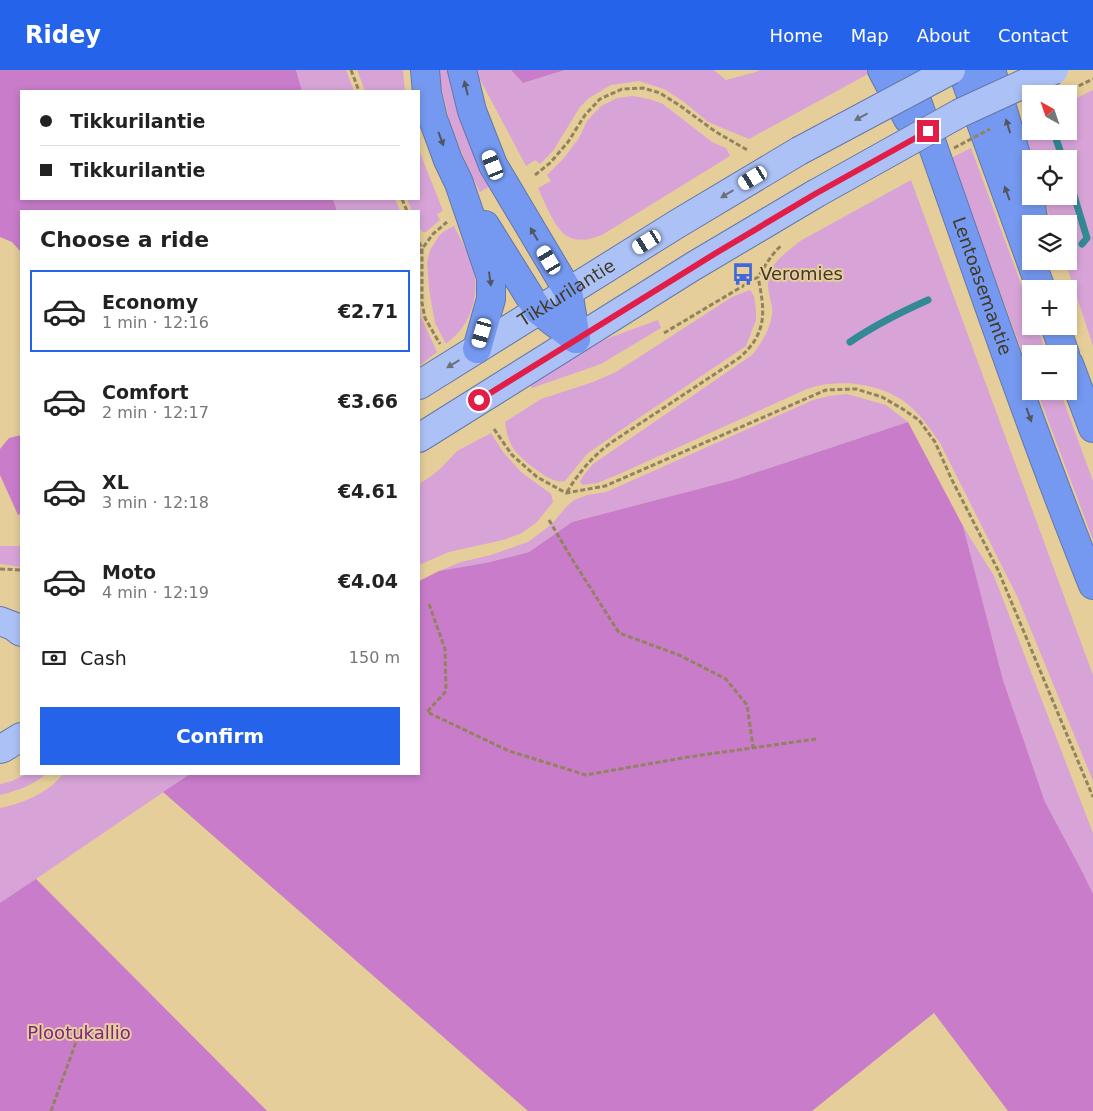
<!DOCTYPE html>
<meta charset="utf-8">
<style>
body{margin:0;font-family:"DejaVu Sans",sans-serif;background:#f6f6f6;color:#222;height:100vh;display:flex;flex-direction:column;font-size:19px;white-space:nowrap}
*{box-sizing:border-box;margin:0}
p{font-size:16px;color:#767676}
.icon{flex:none;width:28px;height:28px;fill:none;stroke:currentColor;stroke-width:2;stroke-linecap:round;stroke-linejoin:round}
.map{position:relative;flex:1;overflow:hidden}
.details{position:absolute;left:20px;top:140px;width:400px;height:565px;display:flex;flex-direction:column;background:#fff;border-radius:0px;box-shadow:0 2px 8px #0003}
.details>*{flex:none}
.banner{position:absolute;left:20px;top:20px;width:400px;height:110px;border-radius:0px;box-shadow:0 2px 8px #0003;display:grid;align-content:center;height:110px;padding:0 20px;background:#fff}
.needle{width:32px;rotate:320deg}
.controls{position:absolute;left:1022px;top:15px;display:grid;gap:10px}
.controls a{display:grid;place-items:center;width:55px;height:55px;border-radius:0px;background:#fff;box-shadow:0 2px 8px #0003;font-size:25px}
.end{position:absolute;width:22px;height:22px;margin:-11px;border:6px solid #e11d48;background:#fff;box-shadow:0 0 0 2px #fff}
.from{border-radius:50%}
.car{position:absolute;width:15px;height:30px;margin:-15px -8px;border-radius:6px;box-shadow:0 0 4px 1px #0007;background:linear-gradient(#fff 24%,#345 0 40%,#fff 0 76%,#345 0 86%,#fff 0)}
.banner b{display:flex;align-items:center;gap:18px;height:48px;font-size:19px}
.banner b+b{border-top:1px solid #e0e0e0}
.banner i{width:12px;height:12px;background:#222}
ul{padding:0;list-style:none}
li{display:flex;align-items:center;gap:15px;height:82px;margin:0 10px 8px;padding:0 10px;border:2px solid transparent;border-radius:0px}
li div{flex:1}
li b{display:block;font-size:19px}
li em{font-style:normal;font-weight:700}
li.on{border-color:#2563eb}
li>.icon{width:45px;height:45px;stroke-width:1.5}
h2{padding:0 20px;font-size:22px;line-height:60px}
.pay{display:flex;align-items:center;gap:12px;height:55px;padding:0 20px;font-size:19px}
.pay p{margin-inline-start:auto}
.action{display:flex;gap:10px;margin-top:auto;padding:10px 20px}
.action a{flex:1;height:58px;border-radius:0px;background:#2563eb;color:#fff;font-size:20px;font-weight:700;line-height:58px;text-align:center}
header{display:flex;align-items:center;gap:30px;box-sizing:border-box;height:70px;padding:0 25px;background:#2563eb;color:#fff}
header strong{font-size:24px}
nav{display:flex;gap:28px;margin-inline-start:auto;font-size:18px}
.map>svg:first-child{display:block}
.green{fill:#d8a4d8}
.forest{fill:#c87cca}
.lines{fill:none;stroke-linecap:round;stroke-linejoin:round}
.stream{stroke:#338a95;stroke-width:7}
.major-casing{stroke:#6377a9;stroke-width:30}
.highway-casing{stroke:#6377a9;stroke-width:30}
.path{stroke:#92825e;stroke-width:3;stroke-dasharray:5 2.5;stroke-linecap:butt}
.major{stroke:#acc2f6;stroke-width:28}
.highway{stroke:#7599f0;stroke-width:28}
.major-bridge-casing{stroke:#6377a9;stroke-width:30;stroke-linecap:butt}
.path-bridge{stroke:#92825e;stroke-width:3;stroke-dasharray:5 2.5;stroke-linecap:butt}
.major-bridge{stroke:#acc2f6;stroke-width:28}
.oneway{fill:#515661}
.oneway2{fill:#6c7078}
.route{stroke:#e11d48;stroke-width:6}
.labels{text-anchor:middle;stroke-width:4;stroke-linejoin:round;paint-order:stroke}
.poi-label{font-size:18px;fill:#423924;stroke:#e5ce9a;text-anchor:start}
.street-label{font-size:18px;fill:#423924;stroke:#e5ce9a}
.park-label{font-size:18px;fill:#802484;stroke:#e5ce9a}
</style>
<header>
<strong>Ridey</strong>
<nav><a>Home</a><a>Map</a><a>About</a><a>Contact</a></nav>
</header>
<div class="map">
<svg width="1093" height="1041" viewBox="0 0 1093 1041">
<rect width="100%" height="100%" fill="#e5ce9a"/>
<!-- green -->
<path class="green" d="M296,0H346L354,21H302Z
M357,0H403L405,21H365Z
M437,0H451L490,116L480,122L467,95L450,53Z
M475,0H511L523,13L565,0H714L726,10L756,2L760,0H866L868,4L749,69L708,52L684,32L664,19L639,11L611,15L589,28L580,37L553,81L540,94L535,90L526,96Z
M1093,20V276L1065,191H1069V154H1052L1043,126H1069V89H1031L1019,55L1031,49V61H1069V32Z
M633,26L649,29L663,34L712,72L726,78L730,86L602,165C592,169 578,173 567,166C555,159 544,131 538,118L551,111L547,105L564,88L579,68L587,51L601,36L617,28Z
M971,78L1031,241V256H1037L1047,284H1031V306L951,88Z
M419,80L443,141L437,144L440,150L426,162H423L419,158V141H412L407,129H419Z
M911,110L1093,605V711L1017,526L940,373C931,360 922,347 911,337C890,318 857,311 830,314C822,314 814,317 807,319L617,405L597,413L583,415L580,412L583,406L593,394L752,285C762,272 770,260 772,244C773,239 771,233 770,228C767,217 767,204 774,195C780,186 792,178 800,171Z
M333,129H395L400,141H337Z
M454,156C459,167 465,177 470,187C479,211 477,237 462,258C458,264 451,269 446,274L435,253L429,219L427,192L430,180L439,166L443,162Z
M750,220L754,226L756,241V250L746,276L618,362L587,384L565,411C562,411 560,412 557,411C546,409 519,388 513,378C508,370 506,361 505,352L541,329L593,312L616,302L732,227Z
M419,230L421,247L437,282L419,296Z
M658,250L661,258L601,294L532,318L530,315L588,278L611,267Z
M1037,321H1060L1093,411V470Z
M847,324L886,335L908,352L733,410L572,452L529,482L490,492L439,501L461,492L491,485L528,472L552,454L566,437L574,430L587,425L606,422L813,330L829,326Z
M491,363L503,382L521,402L551,424L553,432L537,452L522,463L503,470L449,482L419,495V414L430,407L441,398L457,381Z
M963,456L994,506L1093,763V824L1083,803L1045,732L1003,610Z
M0,476H21V497L0,494Z
M26,704H46C33,715 17,721 0,725V714L12,711Z
M63,704H190L36,809L267,1041H0V738C24,733 48,723 63,704Z"/>
<!-- forest -->
<path class="forest" d="M0,0H296L302,21H21V129H333L337,141H21V182L12,172L0,167Z
M511,0H565L523,13Z
M908,352L963,456L1003,610L1045,732L1083,803L1093,824V1041H1008L934,943L812,1041H528L163,722L190,704H419V511L439,501L490,492L529,482L572,452L733,410Z
M21,365V444L18,445L0,405V379L9,368Z
M36,809L267,1041H0V833Z"/>
<g class="lines">
<!-- stream -->
<path class="stream" d="M1058,62L1055,66L1063,89
M1069,109L1087,168L1082,174
M850,272C875,255 901,242 928,230"/>
<defs>
<g id="major">
<path id="s1" d="M419,315L677,154L799,81"/>
<path d="M419,368L692,197L815,124"/>
<path d="M0,551L13,556L21,562"/>
<path d="M0,679L3,678L21,667"/>
</g>
<g id="highway">
<path d="M425,0L427,23L433,49L448,90L459,113L491,207V229L477,279"/>
<path d="M462,0L472,41L493,95L568,221L576,269"/>
<path d="M882,0L908,49"/>
<path id="s2" d="M906,0C967,172 1025,345 1093,515"/>
<path d="M962,0L1041,219"/>
<path d="M991,0L1031,136L1034,154"/>
<path d="M485,155L538,240L576,269"/>
<path d="M1055,256L1065,284"/>
<path d="M1069,294L1093,358"/>
</g>
</defs>
<!-- major casing -->
<use href="#major" class="major-casing"/>
<!-- highway casing -->
<use href="#highway" class="highway-casing"/>
<!-- path -->
<path class="path" d="M351,0L359,21
M1072,19L1093,9
M535,105L550,93L568,72L585,45L600,29L622,19L643,18L660,23L679,35L716,62L749,81
M402,129L407,141
M419,172L422,179V233L425,248L440,274
M419,183L433,164L447,152
M664,263L758,207C765,196 772,183 782,175
M494,359L512,385L537,407L566,423L605,416L826,320L856,319L882,327L901,338L919,350L935,372L951,408L998,500L1093,727
M567,422C579,402 593,386 612,372L739,288C768,263 765,241 758,207
M549,450L572,489L619,563L679,585L726,609L747,635L753,677
M0,499L21,500
M429,534L445,579L446,621L427,642L509,681L586,705L688,687L816,669
M51,1041L76,972"/>
<!-- major -->
<use href="#major" class="major"/>
<!-- highway -->
<use href="#highway" class="highway"/>
<defs>
<path id="major-bridge" d="M799,81L951,0
M815,124L960,43L1054,0"/>
</defs>
<!-- major-bridge casing -->
<use href="#major-bridge" class="major-bridge-casing"/>
<!-- path-bridge -->
<path class="path-bridge" d="M954,78L990,59"/>
<!-- major-bridge -->
<use href="#major-bridge" class="major-bridge"/>
</g>
<!-- one-way arrows -->
<defs><path id="oneway-solid" d="M-6-.8H1V-3.2L6.5 0L1 3.2V.8H-6Z" transform="scale(1.25)"/></defs>
<g class="oneway">
<use href="#oneway-solid" transform="translate(466 18) rotate(-104)"/>
<use href="#oneway-solid" transform="translate(1008 56) rotate(-107)"/>
<use href="#oneway-solid" transform="translate(441 69) rotate(70)"/>
<use href="#oneway-solid" transform="translate(1007 123) rotate(-110)"/>
<use href="#oneway-solid" transform="translate(534 164) rotate(-121)"/>
<use href="#oneway-solid" transform="translate(490 209) rotate(82)"/>
<use href="#oneway-solid" transform="translate(1029 345) rotate(70)"/>
</g>
<g class="oneway2">
<use href="#oneway-solid" transform="translate(861 47) rotate(152)"/>
<use href="#oneway-solid" transform="translate(727 124) rotate(149)"/>
<use href="#oneway-solid" transform="translate(453 294) rotate(149)"/>
</g>
<g class="lines">
<!-- route -->
<path class="route" d="M479,330L716,183L815,124L928,61"/>
</g>
<!-- icons -->
<defs>
<symbol id="bus-bare" viewBox="-9 -9 18 18"><path d="M-5-6H5V4H4V6H2V4H-2V6H-4V4H-5ZM-3.5-4V0h7V-4ZM-3.5 1.2v1.5H-2V1.2ZM2 1.2v1.5H3.5V1.2Z" fill="#4068da" stroke="#e5ce9a" stroke-width="2.5" paint-order="stroke"/></symbol>
</defs>
<g fill-rule="evenodd">
<use href="#bus-bare" x="727" y="188" width="32" height="32"/>
</g>
<g class="labels">
<!-- poi labels -->
<g class="poi-label">
<text x="760" y="210">Veromies</text>
</g>
<!-- street labels -->
<g class="street-label">
<text dy="6" stroke="none"><textPath href="#s2" startOffset="229">Lentoasemantie</textPath></text>
<text dy="6" stroke="none"><textPath href="#s1" startOffset="174">Tikkurilantie</textPath></text>
</g>
<!-- park labels -->
<g class="park-label">
<text x="79" y="969">Plootukallio</text>
</g>
</g>
</svg>
<div class="controls">
<a><svg class="needle" viewBox="-14 -14 28 28"><path d="M0-13l5 13h-10z" fill="#e53935"/><path d="M0 13l5-13h-10z" fill="#767676"/></svg></a>
<a><svg class="icon" aria-label="locate" viewBox="0 0 24 24"><circle cx="12" cy="12" r="6"/><path d="M12 2v4M12 18v4M2 12h4M18 12h4"/></svg></a>
<a><svg class="icon" aria-label="layers" viewBox="0 0 24 24"><path d="M12 4l9 5-9 5-9-5zM3 14l9 5 9-5"/></svg></a>
<a>+</a>
<a>−</a>
</div>
<i class="end from" style="left:479px;top:330px"></i>
<i class="end" style="left:928px;top:61px"></i>
<i class="car" style="left:493px;top:95px;rotate:338deg"></i>
<i class="car" style="left:753px;top:108px;rotate:239deg"></i>
<i class="car" style="left:647px;top:172px;rotate:238deg"></i>
<i class="car" style="left:549px;top:190px;rotate:329deg"></i>
<i class="car" style="left:482px;top:263px;rotate:196deg"></i>
<div class="banner">
<b><i class="from"></i>Tikkurilantie</b>
<b><i></i>Tikkurilantie</b>
</div>
<section class="details">
<h2>Choose a ride</h2>
<ul>
<li class="on"><svg class="icon" aria-label="car" viewBox="0 0 24 24"><path d="M5 17H2v-5l4-1 3-4h7l3 4 3 1v5h-3M9 17h6M6 11h13"/><circle cx="7" cy="17" r="2"/><circle cx="17" cy="17" r="2"/></svg><div><b>Economy</b><p>1 min · 12:16</p></div><em>€2.71</em></li>
<li><svg class="icon" aria-label="car" viewBox="0 0 24 24"><path d="M5 17H2v-5l4-1 3-4h7l3 4 3 1v5h-3M9 17h6M6 11h13"/><circle cx="7" cy="17" r="2"/><circle cx="17" cy="17" r="2"/></svg><div><b>Comfort</b><p>2 min · 12:17</p></div><em>€3.66</em></li>
<li><svg class="icon" aria-label="car" viewBox="0 0 24 24"><path d="M5 17H2v-5l4-1 3-4h7l3 4 3 1v5h-3M9 17h6M6 11h13"/><circle cx="7" cy="17" r="2"/><circle cx="17" cy="17" r="2"/></svg><div><b>XL</b><p>3 min · 12:18</p></div><em>€4.61</em></li>
<li><svg class="icon" aria-label="car" viewBox="0 0 24 24"><path d="M5 17H2v-5l4-1 3-4h7l3 4 3 1v5h-3M9 17h6M6 11h13"/><circle cx="7" cy="17" r="2"/><circle cx="17" cy="17" r="2"/></svg><div><b>Moto</b><p>4 min · 12:19</p></div><em>€4.04</em></li>
</ul>
<div class="pay"><svg class="icon" aria-label="cash" viewBox="0 0 24 24"><path d="M3 7h18v10H3z"/><circle cx="12" cy="12" r="2"/></svg>Cash<p>150 m</p></div>
<div class="action"><a>Confirm</a></div>
</section>
</div>
